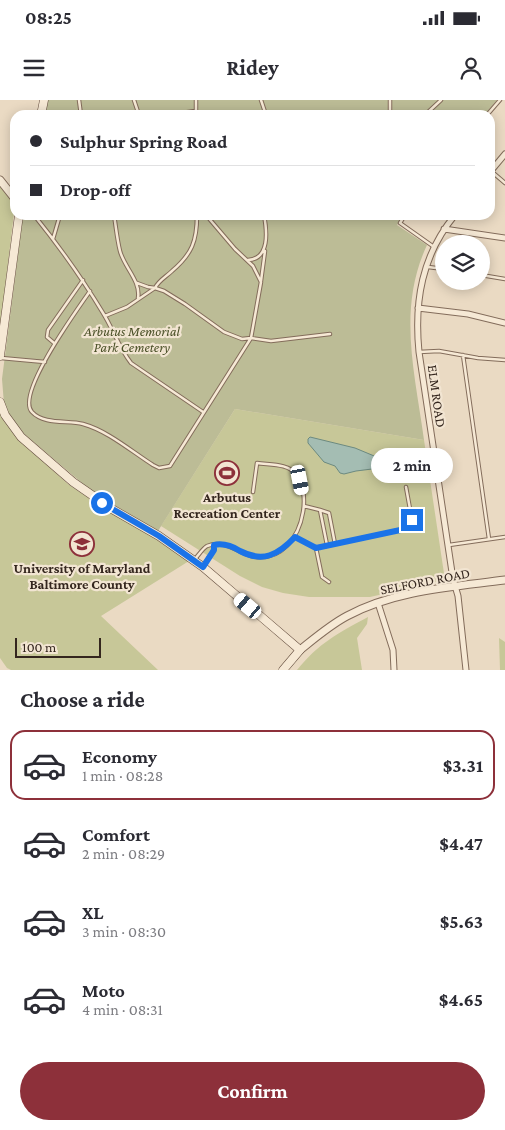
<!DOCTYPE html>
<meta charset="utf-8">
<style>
body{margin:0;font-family:"Crimson Pro",serif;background:#f2f2f3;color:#2b2b33;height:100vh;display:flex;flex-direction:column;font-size:19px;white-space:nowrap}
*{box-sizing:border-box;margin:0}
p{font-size:16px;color:#7c7c81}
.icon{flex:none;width:28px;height:28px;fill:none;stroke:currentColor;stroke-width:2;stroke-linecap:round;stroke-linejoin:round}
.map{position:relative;height:570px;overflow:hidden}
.panel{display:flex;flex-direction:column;background:#fff;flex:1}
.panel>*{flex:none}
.banner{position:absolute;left:10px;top:10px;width:485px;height:110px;border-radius:15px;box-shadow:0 2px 12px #0003;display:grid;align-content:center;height:110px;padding:0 20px;background:#fff}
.tools{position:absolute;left:435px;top:135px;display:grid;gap:10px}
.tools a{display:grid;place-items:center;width:55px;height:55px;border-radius:50%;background:#fff;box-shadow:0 2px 12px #0003;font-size:25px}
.scale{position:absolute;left:15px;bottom:12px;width:86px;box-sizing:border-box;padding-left:5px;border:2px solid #34261e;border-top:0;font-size:14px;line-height:18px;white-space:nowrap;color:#34261e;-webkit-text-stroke:4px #f2e5d2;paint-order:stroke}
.end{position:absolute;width:22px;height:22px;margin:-11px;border:6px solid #1a73e8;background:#fff;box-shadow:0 0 0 2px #fff}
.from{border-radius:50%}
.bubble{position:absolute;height:35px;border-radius:18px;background:#fff;box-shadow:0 2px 12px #0003;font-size:16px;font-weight:700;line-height:35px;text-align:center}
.car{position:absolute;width:15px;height:30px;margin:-15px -8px;border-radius:6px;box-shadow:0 0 4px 1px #0007;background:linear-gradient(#fff 24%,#345 0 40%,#fff 0 76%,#345 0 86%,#fff 0)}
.banner b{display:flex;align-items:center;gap:18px;height:48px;font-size:19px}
.banner b+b{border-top:1px solid #e1e1e2}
.banner i{width:12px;height:12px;background:#2b2b33}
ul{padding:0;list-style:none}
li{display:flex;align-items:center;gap:15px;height:70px;margin:0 10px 8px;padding:0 10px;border:2px solid transparent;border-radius:15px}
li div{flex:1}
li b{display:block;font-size:19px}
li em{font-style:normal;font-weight:700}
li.current{border-color:#8d303a}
li>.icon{width:45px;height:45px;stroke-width:1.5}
h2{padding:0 20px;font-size:22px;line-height:60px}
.primary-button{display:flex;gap:10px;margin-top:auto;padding:10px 20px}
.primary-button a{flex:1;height:58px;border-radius:30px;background:#8d303a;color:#fff;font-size:20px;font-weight:700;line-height:58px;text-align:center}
.status{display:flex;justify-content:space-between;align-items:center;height:35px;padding:0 25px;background:#fff;direction:ltr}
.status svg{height:14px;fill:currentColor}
header{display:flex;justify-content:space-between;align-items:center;height:65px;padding:0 20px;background:#fff;font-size:22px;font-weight:700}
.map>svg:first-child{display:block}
.green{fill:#c7c798}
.cemetery{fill:#bcbc96}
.water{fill:#a4bdb3;stroke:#6c8a80}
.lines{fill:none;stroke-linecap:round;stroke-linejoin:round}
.service-casing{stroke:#836c5b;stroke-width:4.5}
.minor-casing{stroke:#836c5b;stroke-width:7}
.tertiary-casing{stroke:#836c5b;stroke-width:9}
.secondary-casing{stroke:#644d3e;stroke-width:9}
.service{stroke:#f6e9d5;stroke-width:2.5}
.minor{stroke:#f6e9d5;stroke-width:5}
.tertiary{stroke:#f6e9d5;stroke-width:7}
.secondary{stroke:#f6e9d5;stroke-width:8}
.route{stroke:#1a73e8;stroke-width:6}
.labels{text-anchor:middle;stroke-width:4.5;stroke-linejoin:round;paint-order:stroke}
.park-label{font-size:14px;font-style:italic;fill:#494f26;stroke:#f2e5d2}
.street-label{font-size:14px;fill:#34261e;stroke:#f2e5d2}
.poi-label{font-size:14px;font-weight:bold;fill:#34261e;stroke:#f2e5d2}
</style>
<div class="status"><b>08:25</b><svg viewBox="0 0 49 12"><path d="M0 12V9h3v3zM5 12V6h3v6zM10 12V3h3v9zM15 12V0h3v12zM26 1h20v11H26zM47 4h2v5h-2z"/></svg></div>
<header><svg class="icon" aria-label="menu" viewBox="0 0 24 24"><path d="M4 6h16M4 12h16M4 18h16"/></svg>Ridey<svg class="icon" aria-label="person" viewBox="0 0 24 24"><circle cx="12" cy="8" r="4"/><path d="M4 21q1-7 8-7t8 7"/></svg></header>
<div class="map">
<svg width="505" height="570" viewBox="0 0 505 570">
<rect width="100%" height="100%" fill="#eadac3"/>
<!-- green -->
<path class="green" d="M0,84L13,103L14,113L0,231Z
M235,309L424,340L445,480L370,497H309L283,493L262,487L240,476L161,426Z
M0,312L4,321L26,346L68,384L108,411L153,436L189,461L101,516L158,570H11L7,568L0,558Z
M368,517L367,524L357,538L362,570H297C319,543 338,533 368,517Z
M499,538L505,542V570H500Z"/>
<!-- cemetery -->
<path class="cemetery" d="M48,0H497L485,15H44Z
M23,115H403L397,125L427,145C397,209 415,273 424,340L235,309L158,431L95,394L24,334L8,314L4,304L2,279Z"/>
<!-- water -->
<path class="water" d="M310,337L355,348L379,358L380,363L372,369L356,371L344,374L340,373L335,366L324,362L308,343V339Z
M394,353L396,354L395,358L400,364L398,367L391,368L387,364L386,357Z"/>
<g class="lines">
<defs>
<path id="service" d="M79,0L81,15
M134,0L139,15
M261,0L266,15
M390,0V15
M168,15L195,11
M196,15V0
M425,15L441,0
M487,15L500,0
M491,71L505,83
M34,115C59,146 82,178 103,213C113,229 119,248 131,263L203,312
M114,115C116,127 117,139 120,151C124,167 141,181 138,198
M405,115L400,123L434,147
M53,139L60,115
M248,160C270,159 267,131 264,115
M428,167L444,169
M481,175L505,179
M261,181L265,151
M137,183L148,187L155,188C159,180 166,177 172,171C192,154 197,141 197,115
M90,191C78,209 15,294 32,312C44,325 68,320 83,324C108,331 131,351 153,365L159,368L170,366L251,238L261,182L253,166L235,149L206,115
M105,216L127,207L155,188L164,191L185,204L224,232L242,239L251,238L271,241L330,234
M54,243L47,237L48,230L83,180
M419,252L439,251L478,258L505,260
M463,255L489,439
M1,258L45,262
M304,406L320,410L327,445
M320,410L329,413L335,444
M295,437L316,448L322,477L329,482
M449,445L505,437
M316,448L405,429L411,425L412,420L406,387
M194,460C198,456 203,448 207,446C224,439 237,452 251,456C281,463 299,437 303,412C305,401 304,384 297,375C288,363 270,365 257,363L253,392
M203,466L214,450V445"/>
<path id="minor" d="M490,72L505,54
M455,115C422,155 414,201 419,252L453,479L458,496L466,570
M444,129L505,138
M418,208L468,214L505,223
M378,503L393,550L394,570"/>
<path id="tertiary" d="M0,80L15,99
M300,550C315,538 330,525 347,516C395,490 452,487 505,480"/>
<path id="secondary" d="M41,15L44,0
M0,256L19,115
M0,302L5,315L21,337L73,382L112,409L159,436L203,467L300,550L283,570"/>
</defs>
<!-- service casing -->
<use href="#service" class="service-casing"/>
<!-- minor casing -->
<use href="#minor" class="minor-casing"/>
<!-- tertiary casing -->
<use href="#tertiary" class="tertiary-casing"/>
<!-- secondary casing -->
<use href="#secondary" class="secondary-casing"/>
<!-- service -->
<use href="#service" class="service"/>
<!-- minor -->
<use href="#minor" class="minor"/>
<!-- tertiary -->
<use href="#tertiary" class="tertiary"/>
<!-- secondary -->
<use href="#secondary" class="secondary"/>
</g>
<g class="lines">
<!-- route -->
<path class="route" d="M102,403L159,436L203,467L214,450V445C223,443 232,446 240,451C263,463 278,455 295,437L316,448L405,429L411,425L412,420"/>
</g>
<!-- icons -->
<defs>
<symbol id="stadium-ring" viewBox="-11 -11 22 22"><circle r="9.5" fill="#f2e5d2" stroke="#8d303a" stroke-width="1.5"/><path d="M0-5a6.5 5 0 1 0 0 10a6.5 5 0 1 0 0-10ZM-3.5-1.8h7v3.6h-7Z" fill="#8d303a"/></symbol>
<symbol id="university-ring" viewBox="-11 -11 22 22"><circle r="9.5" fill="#f2e5d2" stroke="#8d303a" stroke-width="1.5"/><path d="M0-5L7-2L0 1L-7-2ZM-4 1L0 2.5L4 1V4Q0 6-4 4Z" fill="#8d303a"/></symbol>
</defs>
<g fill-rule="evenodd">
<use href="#stadium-ring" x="213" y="359" width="28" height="28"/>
<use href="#university-ring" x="68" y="430" width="28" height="28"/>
</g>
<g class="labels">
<!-- park labels -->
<g class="park-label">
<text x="132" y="236">Arbutus Memorial<tspan x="132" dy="16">Park Cemetery</tspan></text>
</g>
<!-- street labels -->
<g class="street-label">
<text transform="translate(437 296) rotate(82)" y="5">ELM ROAD</text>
<text transform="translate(425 481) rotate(-11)" y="5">SELFORD ROAD</text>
</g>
<!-- poi labels -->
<g class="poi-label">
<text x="227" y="402">Arbutus<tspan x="227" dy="16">Recreation Center</tspan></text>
<text x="82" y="473">University of Maryland<tspan x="82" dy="16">Baltimore County</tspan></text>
</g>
</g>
</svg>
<div class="tools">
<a><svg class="icon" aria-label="layers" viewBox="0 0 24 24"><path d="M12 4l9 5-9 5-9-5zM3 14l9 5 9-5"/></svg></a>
</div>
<div class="scale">100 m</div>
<i class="end from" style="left:102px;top:403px"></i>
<i class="end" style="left:412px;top:420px"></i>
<div class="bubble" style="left:371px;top:348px;width:82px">2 min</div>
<i class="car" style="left:300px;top:380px;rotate:169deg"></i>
<i class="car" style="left:248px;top:506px;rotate:310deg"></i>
<div class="banner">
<b><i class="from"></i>Sulphur Spring Road</b>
<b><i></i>Drop-off</b>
</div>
</div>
<section class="panel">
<h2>Choose a ride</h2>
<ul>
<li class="current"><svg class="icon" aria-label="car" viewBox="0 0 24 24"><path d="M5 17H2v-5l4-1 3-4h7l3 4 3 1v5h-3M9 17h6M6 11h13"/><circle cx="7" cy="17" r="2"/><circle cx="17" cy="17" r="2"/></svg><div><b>Economy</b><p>1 min · 08:28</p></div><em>$3.31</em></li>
<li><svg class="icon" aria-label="car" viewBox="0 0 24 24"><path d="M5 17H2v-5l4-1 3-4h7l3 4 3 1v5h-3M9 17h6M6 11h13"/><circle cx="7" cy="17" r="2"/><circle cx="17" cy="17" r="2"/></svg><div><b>Comfort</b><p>2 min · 08:29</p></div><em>$4.47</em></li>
<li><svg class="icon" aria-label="car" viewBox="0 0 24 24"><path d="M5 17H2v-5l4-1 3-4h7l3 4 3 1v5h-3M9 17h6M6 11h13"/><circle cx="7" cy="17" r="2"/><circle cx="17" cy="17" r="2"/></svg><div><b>XL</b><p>3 min · 08:30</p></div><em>$5.63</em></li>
<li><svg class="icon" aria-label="car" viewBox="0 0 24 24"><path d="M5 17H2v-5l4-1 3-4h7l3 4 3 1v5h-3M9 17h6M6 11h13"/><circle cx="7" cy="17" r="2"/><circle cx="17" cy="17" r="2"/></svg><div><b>Moto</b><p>4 min · 08:31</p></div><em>$4.65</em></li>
</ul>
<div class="primary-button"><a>Confirm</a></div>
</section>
